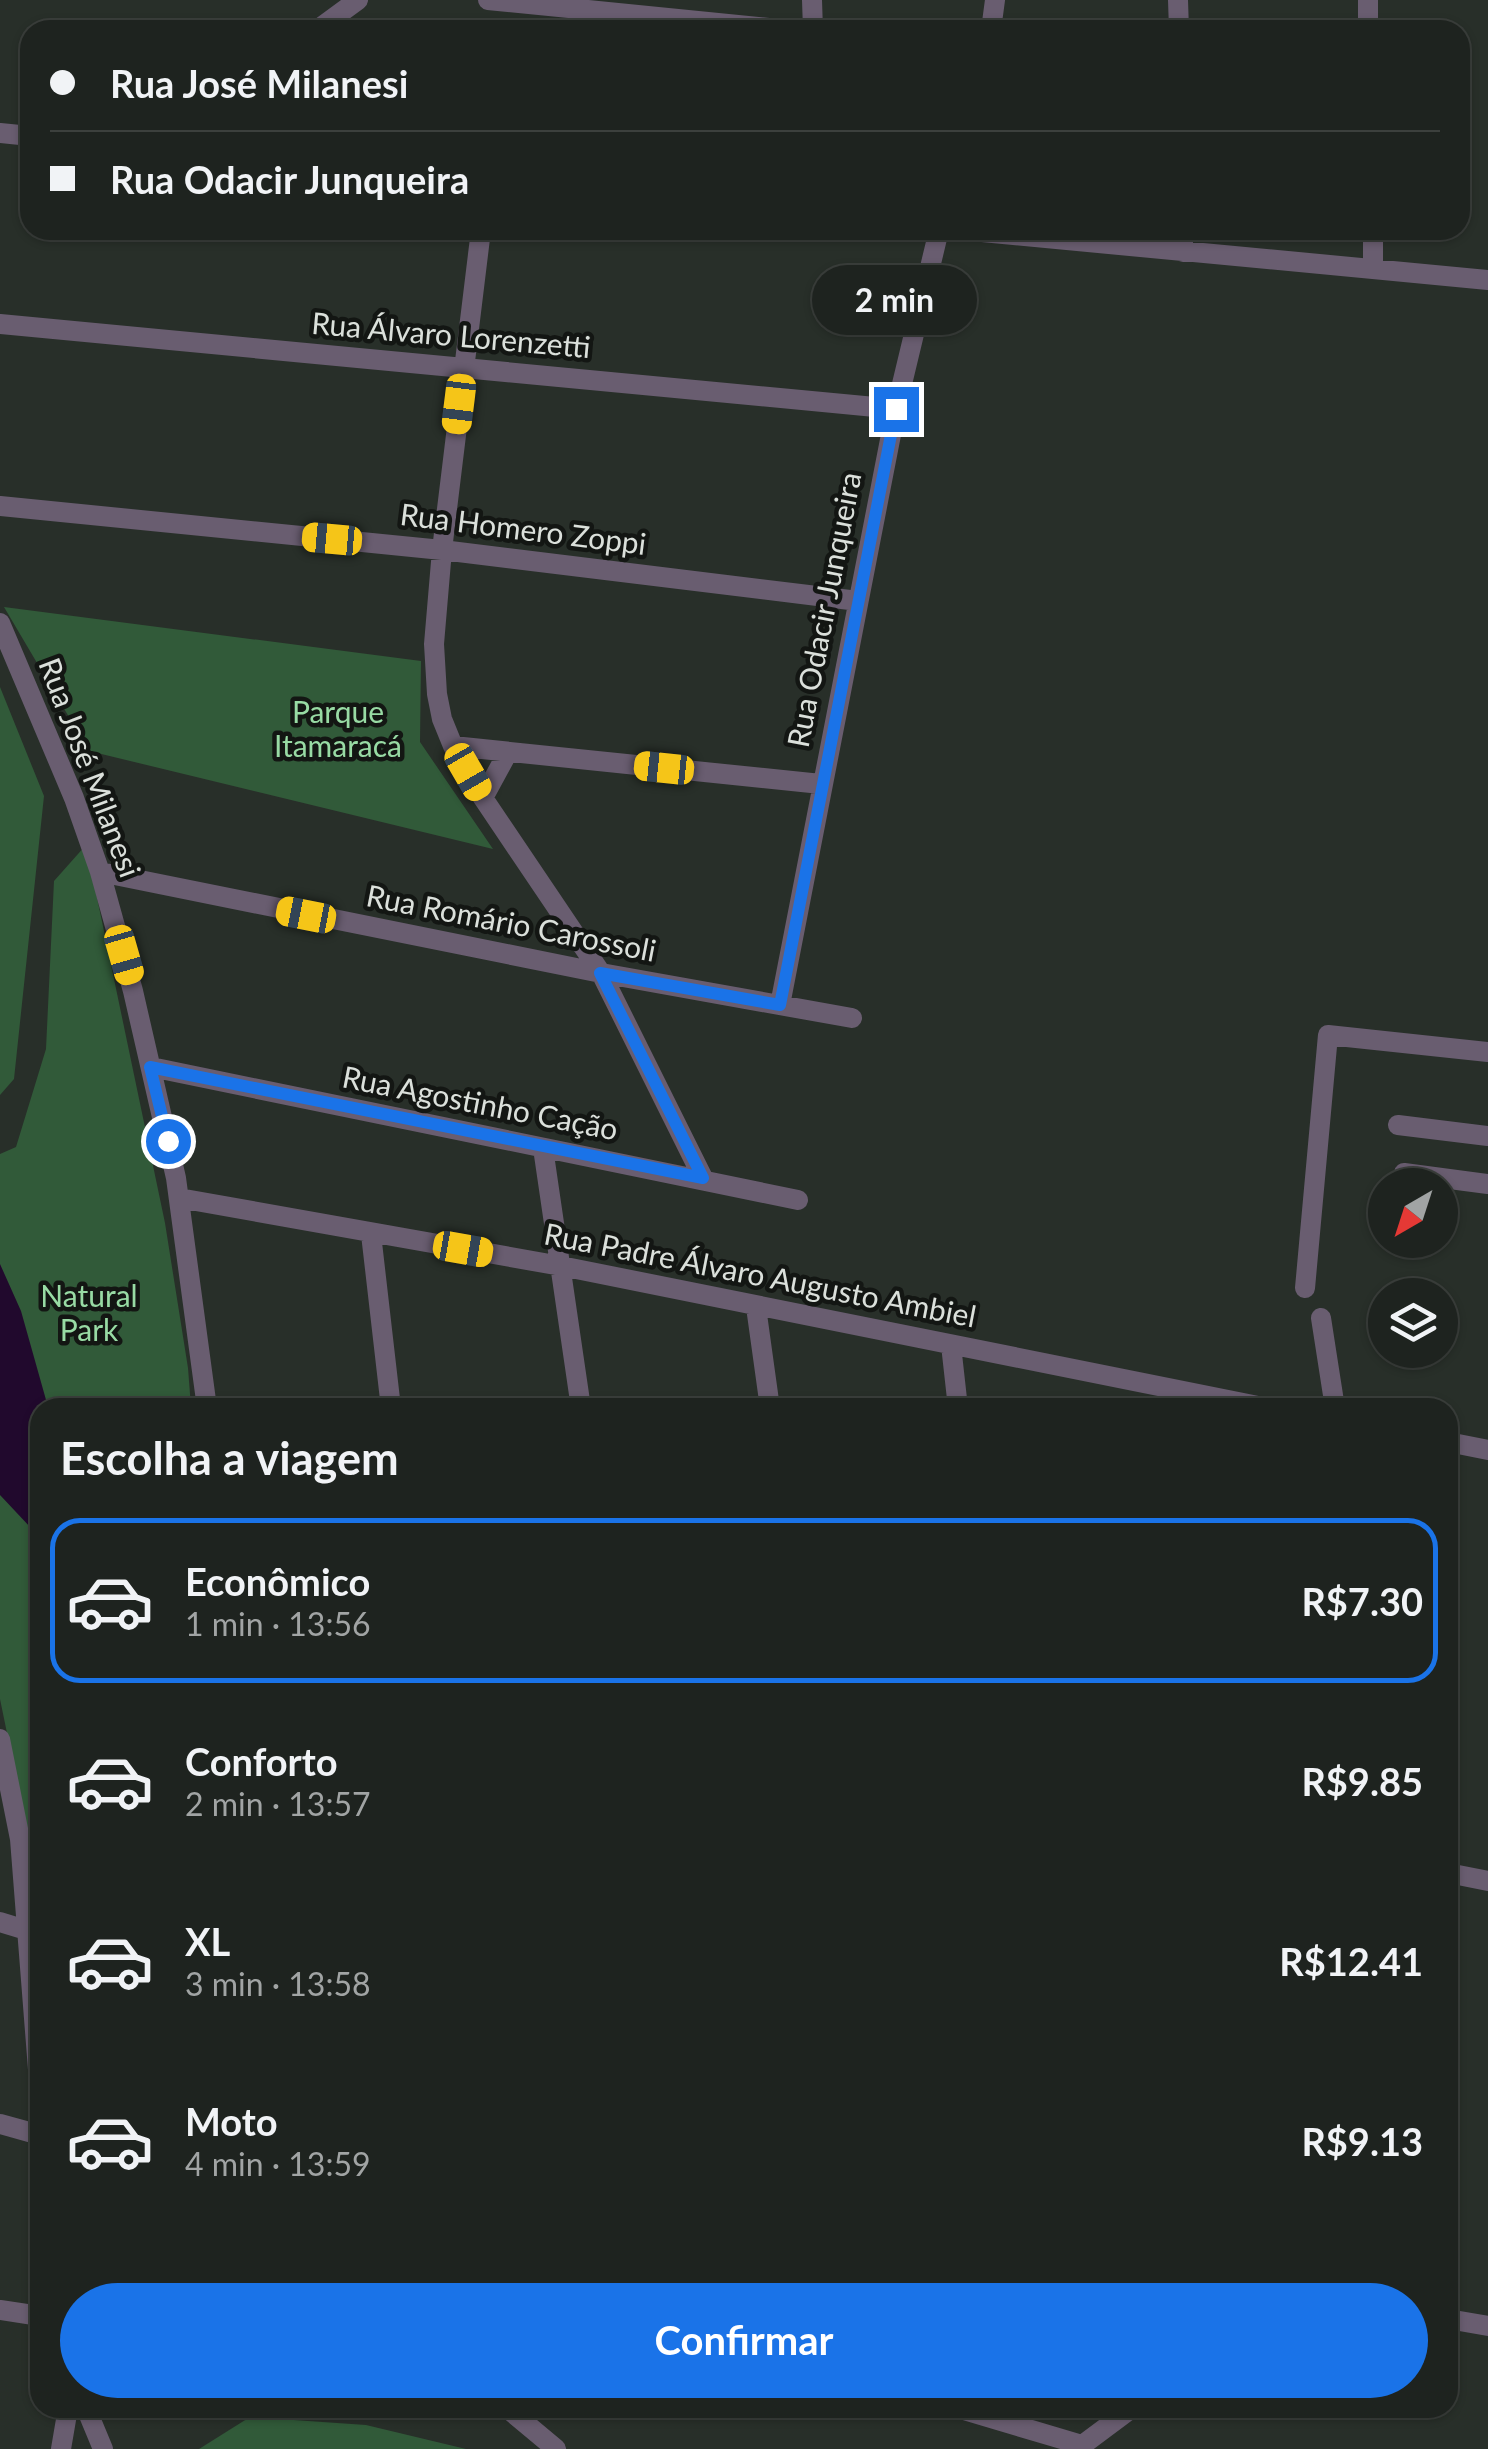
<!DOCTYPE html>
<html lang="pt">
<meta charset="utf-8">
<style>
body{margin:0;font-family:Lato,sans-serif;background:#262b28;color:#f1f3f6;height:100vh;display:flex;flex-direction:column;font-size:38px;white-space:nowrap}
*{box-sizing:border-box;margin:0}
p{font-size:32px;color:#a1a4a4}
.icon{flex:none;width:55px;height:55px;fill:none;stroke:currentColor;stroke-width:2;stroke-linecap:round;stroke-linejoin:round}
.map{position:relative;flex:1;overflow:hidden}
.details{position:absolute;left:30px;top:1398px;width:1428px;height:1020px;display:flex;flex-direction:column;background:#1e231f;border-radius:30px;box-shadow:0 2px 8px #0004,0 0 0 2px #3c403d}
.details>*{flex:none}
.hud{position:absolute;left:20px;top:20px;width:1450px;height:220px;border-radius:30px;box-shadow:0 2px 8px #0004,0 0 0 2px #3c403d;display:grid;align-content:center;height:220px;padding:0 30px;background:#1e231f}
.needle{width:65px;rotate:219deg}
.buttons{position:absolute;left:1368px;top:1168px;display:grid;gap:20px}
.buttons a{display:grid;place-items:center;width:90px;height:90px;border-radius:50%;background:#1e231f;box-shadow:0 2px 8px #0004,0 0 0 2px #3c403d;font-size:50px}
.end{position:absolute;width:45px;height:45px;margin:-22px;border:12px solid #1a73e8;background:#fff;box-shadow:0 0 0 5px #fff}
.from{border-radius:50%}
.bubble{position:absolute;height:70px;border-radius:35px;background:#1e231f;box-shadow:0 2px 8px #0004,0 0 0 2px #3c403d;font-size:32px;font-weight:700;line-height:70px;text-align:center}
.car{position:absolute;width:30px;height:60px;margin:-30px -15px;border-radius:12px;box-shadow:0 0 8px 2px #0007;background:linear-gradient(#f5c518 24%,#345 0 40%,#f5c518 0 76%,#345 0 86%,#f5c518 0)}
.hud b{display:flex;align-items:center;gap:35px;height:95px;font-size:38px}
.hud b+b{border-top:2px solid #3c403d}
.hud i{width:25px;height:25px;background:#f1f3f6}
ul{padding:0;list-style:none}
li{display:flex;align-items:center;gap:30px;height:165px;margin:0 20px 15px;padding:0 10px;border:5px solid transparent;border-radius:30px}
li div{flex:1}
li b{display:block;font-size:38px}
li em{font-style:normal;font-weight:700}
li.selected{border-color:#1a73e8}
li>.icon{width:90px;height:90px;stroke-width:1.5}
h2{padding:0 30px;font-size:45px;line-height:120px}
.primary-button{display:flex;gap:20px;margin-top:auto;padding:20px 30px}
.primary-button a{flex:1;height:115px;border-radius:60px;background:#1a73e8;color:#fff;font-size:40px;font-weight:700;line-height:115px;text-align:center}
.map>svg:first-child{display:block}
.green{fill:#315a39}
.water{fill:#21092d}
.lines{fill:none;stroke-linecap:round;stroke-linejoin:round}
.minor{stroke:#695d70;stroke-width:20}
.route{stroke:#1a73e8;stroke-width:12}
.labels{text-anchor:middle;stroke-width:9;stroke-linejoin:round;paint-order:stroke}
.street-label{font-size:30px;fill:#dbe0db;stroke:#131613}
.park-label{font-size:30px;fill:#98dba4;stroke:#131613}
</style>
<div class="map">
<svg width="1488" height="2449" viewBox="0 0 1488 2449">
<rect width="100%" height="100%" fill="#282f29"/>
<!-- green -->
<path class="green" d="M4,607L421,661L420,742L493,849L89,751Z
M0,687L44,796L14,1079L0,1095Z
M86,845L165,1223L188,1368L191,1407L40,1408V1894L0,1699V1154L16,1147L46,1049L54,881Z
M250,2417L366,2425L466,2449H199Z"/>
<!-- water -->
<path class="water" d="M0,1264L21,1311L48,1407L40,1408V1530L31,1528L0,1495Z"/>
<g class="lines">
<!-- minor -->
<path class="minor" d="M488,0L789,30
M812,0L813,30
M1178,0L1179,30
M1368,0V30
M317,30L358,0
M991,30L995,0
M0,133L30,136
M481,230L442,550L434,644L437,694L442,719L453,746L483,798L601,973L703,1178
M961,230L1488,280
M1183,230V252
M1373,230V268
M0,324L896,409
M0,506L442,550L858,601
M0,623L74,798L100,872L133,991L176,1178L207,1408
M453,746L821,784
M483,798L508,752
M100,872L601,973L852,1018
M780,1005L896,409L939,230
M151,1067L798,1200
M1398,1125L1488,1136
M543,1148L581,1408
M1404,1173L1488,1184
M179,1198L561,1266L1268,1408
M371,1234L391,1408
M1305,1288L1328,1035L1488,1052
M756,1307L770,1408
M1321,1318L1335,1408
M951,1345L958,1408
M1448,1442L1488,1450
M0,1739L20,1839L40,2095
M1448,1873L1488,1881
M0,1922L26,1930
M0,2124L40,2135
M0,2310L40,2316
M1448,2319L1488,2326
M86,2408L103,2449
M507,2408L556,2449
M957,2408L1082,2445
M61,2449L68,2408
M1077,2449L1132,2408"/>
</g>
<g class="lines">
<!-- route -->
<path class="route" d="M168,1141L150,1067L703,1178L600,973L780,1005L896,409"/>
</g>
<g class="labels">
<!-- street labels -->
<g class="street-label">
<text transform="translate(451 336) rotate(5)" y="10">Rua Álvaro Lorenzetti</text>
<text transform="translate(523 530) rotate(7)" y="10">Rua Homero Zoppi</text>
<text transform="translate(825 610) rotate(-79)" y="10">Rua Odacir Junqueira</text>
<text transform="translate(89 768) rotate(69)" y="10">Rua José Milanesi</text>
<text transform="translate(511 924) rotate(11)" y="10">Rua Romário Carossoli</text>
<text transform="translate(480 1104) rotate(11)" y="10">Rua Agostinho Cação</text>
<text transform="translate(760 1276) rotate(11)" y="10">Rua Padre Álvaro Augusto Ambiel</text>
</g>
<!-- park labels -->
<g class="park-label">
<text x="338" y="723">Parque<tspan x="338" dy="34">Itamaracá</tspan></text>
<text x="89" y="1307">Natural<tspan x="89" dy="34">Park</tspan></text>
</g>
</g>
</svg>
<div class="buttons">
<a><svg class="needle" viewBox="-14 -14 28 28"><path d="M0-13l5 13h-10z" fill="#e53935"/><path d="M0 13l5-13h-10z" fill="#a1a4a4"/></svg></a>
<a><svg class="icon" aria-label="layers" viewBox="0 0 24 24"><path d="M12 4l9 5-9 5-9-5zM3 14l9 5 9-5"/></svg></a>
</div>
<i class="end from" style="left:168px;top:1141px"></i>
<i class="end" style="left:896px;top:409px"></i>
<div class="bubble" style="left:812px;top:265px;width:165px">2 min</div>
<i class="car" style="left:459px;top:404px;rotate:187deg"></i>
<i class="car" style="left:332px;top:539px;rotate:275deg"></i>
<i class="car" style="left:664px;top:768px;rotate:276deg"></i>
<i class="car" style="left:468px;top:772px;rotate:150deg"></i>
<i class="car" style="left:306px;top:915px;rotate:281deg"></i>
<i class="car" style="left:124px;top:955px;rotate:164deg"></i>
<i class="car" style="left:463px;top:1249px;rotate:100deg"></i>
<div class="hud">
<b><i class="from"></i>Rua José Milanesi</b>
<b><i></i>Rua Odacir Junqueira</b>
</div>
<section class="details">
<h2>Escolha a viagem</h2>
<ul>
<li class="selected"><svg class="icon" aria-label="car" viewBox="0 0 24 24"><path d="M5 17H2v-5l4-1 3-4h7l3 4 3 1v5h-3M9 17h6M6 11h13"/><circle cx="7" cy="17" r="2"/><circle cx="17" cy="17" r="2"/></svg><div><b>Econômico</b><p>1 min · 13:56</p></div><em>R$7.30</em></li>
<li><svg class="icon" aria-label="car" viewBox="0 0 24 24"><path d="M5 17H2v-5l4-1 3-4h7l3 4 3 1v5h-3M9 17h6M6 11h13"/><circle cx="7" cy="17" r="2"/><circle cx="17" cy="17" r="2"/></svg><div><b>Conforto</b><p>2 min · 13:57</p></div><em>R$9.85</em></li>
<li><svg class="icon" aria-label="car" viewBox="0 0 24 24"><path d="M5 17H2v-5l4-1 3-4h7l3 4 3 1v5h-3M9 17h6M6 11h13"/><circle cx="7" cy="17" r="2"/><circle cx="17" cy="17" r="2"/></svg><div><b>XL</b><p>3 min · 13:58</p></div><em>R$12.41</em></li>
<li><svg class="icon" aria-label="car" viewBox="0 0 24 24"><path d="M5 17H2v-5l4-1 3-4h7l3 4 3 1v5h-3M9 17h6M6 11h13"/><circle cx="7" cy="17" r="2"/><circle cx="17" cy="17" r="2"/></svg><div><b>Moto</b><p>4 min · 13:59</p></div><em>R$9.13</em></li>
</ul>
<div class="primary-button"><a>Confirmar</a></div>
</section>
</div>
